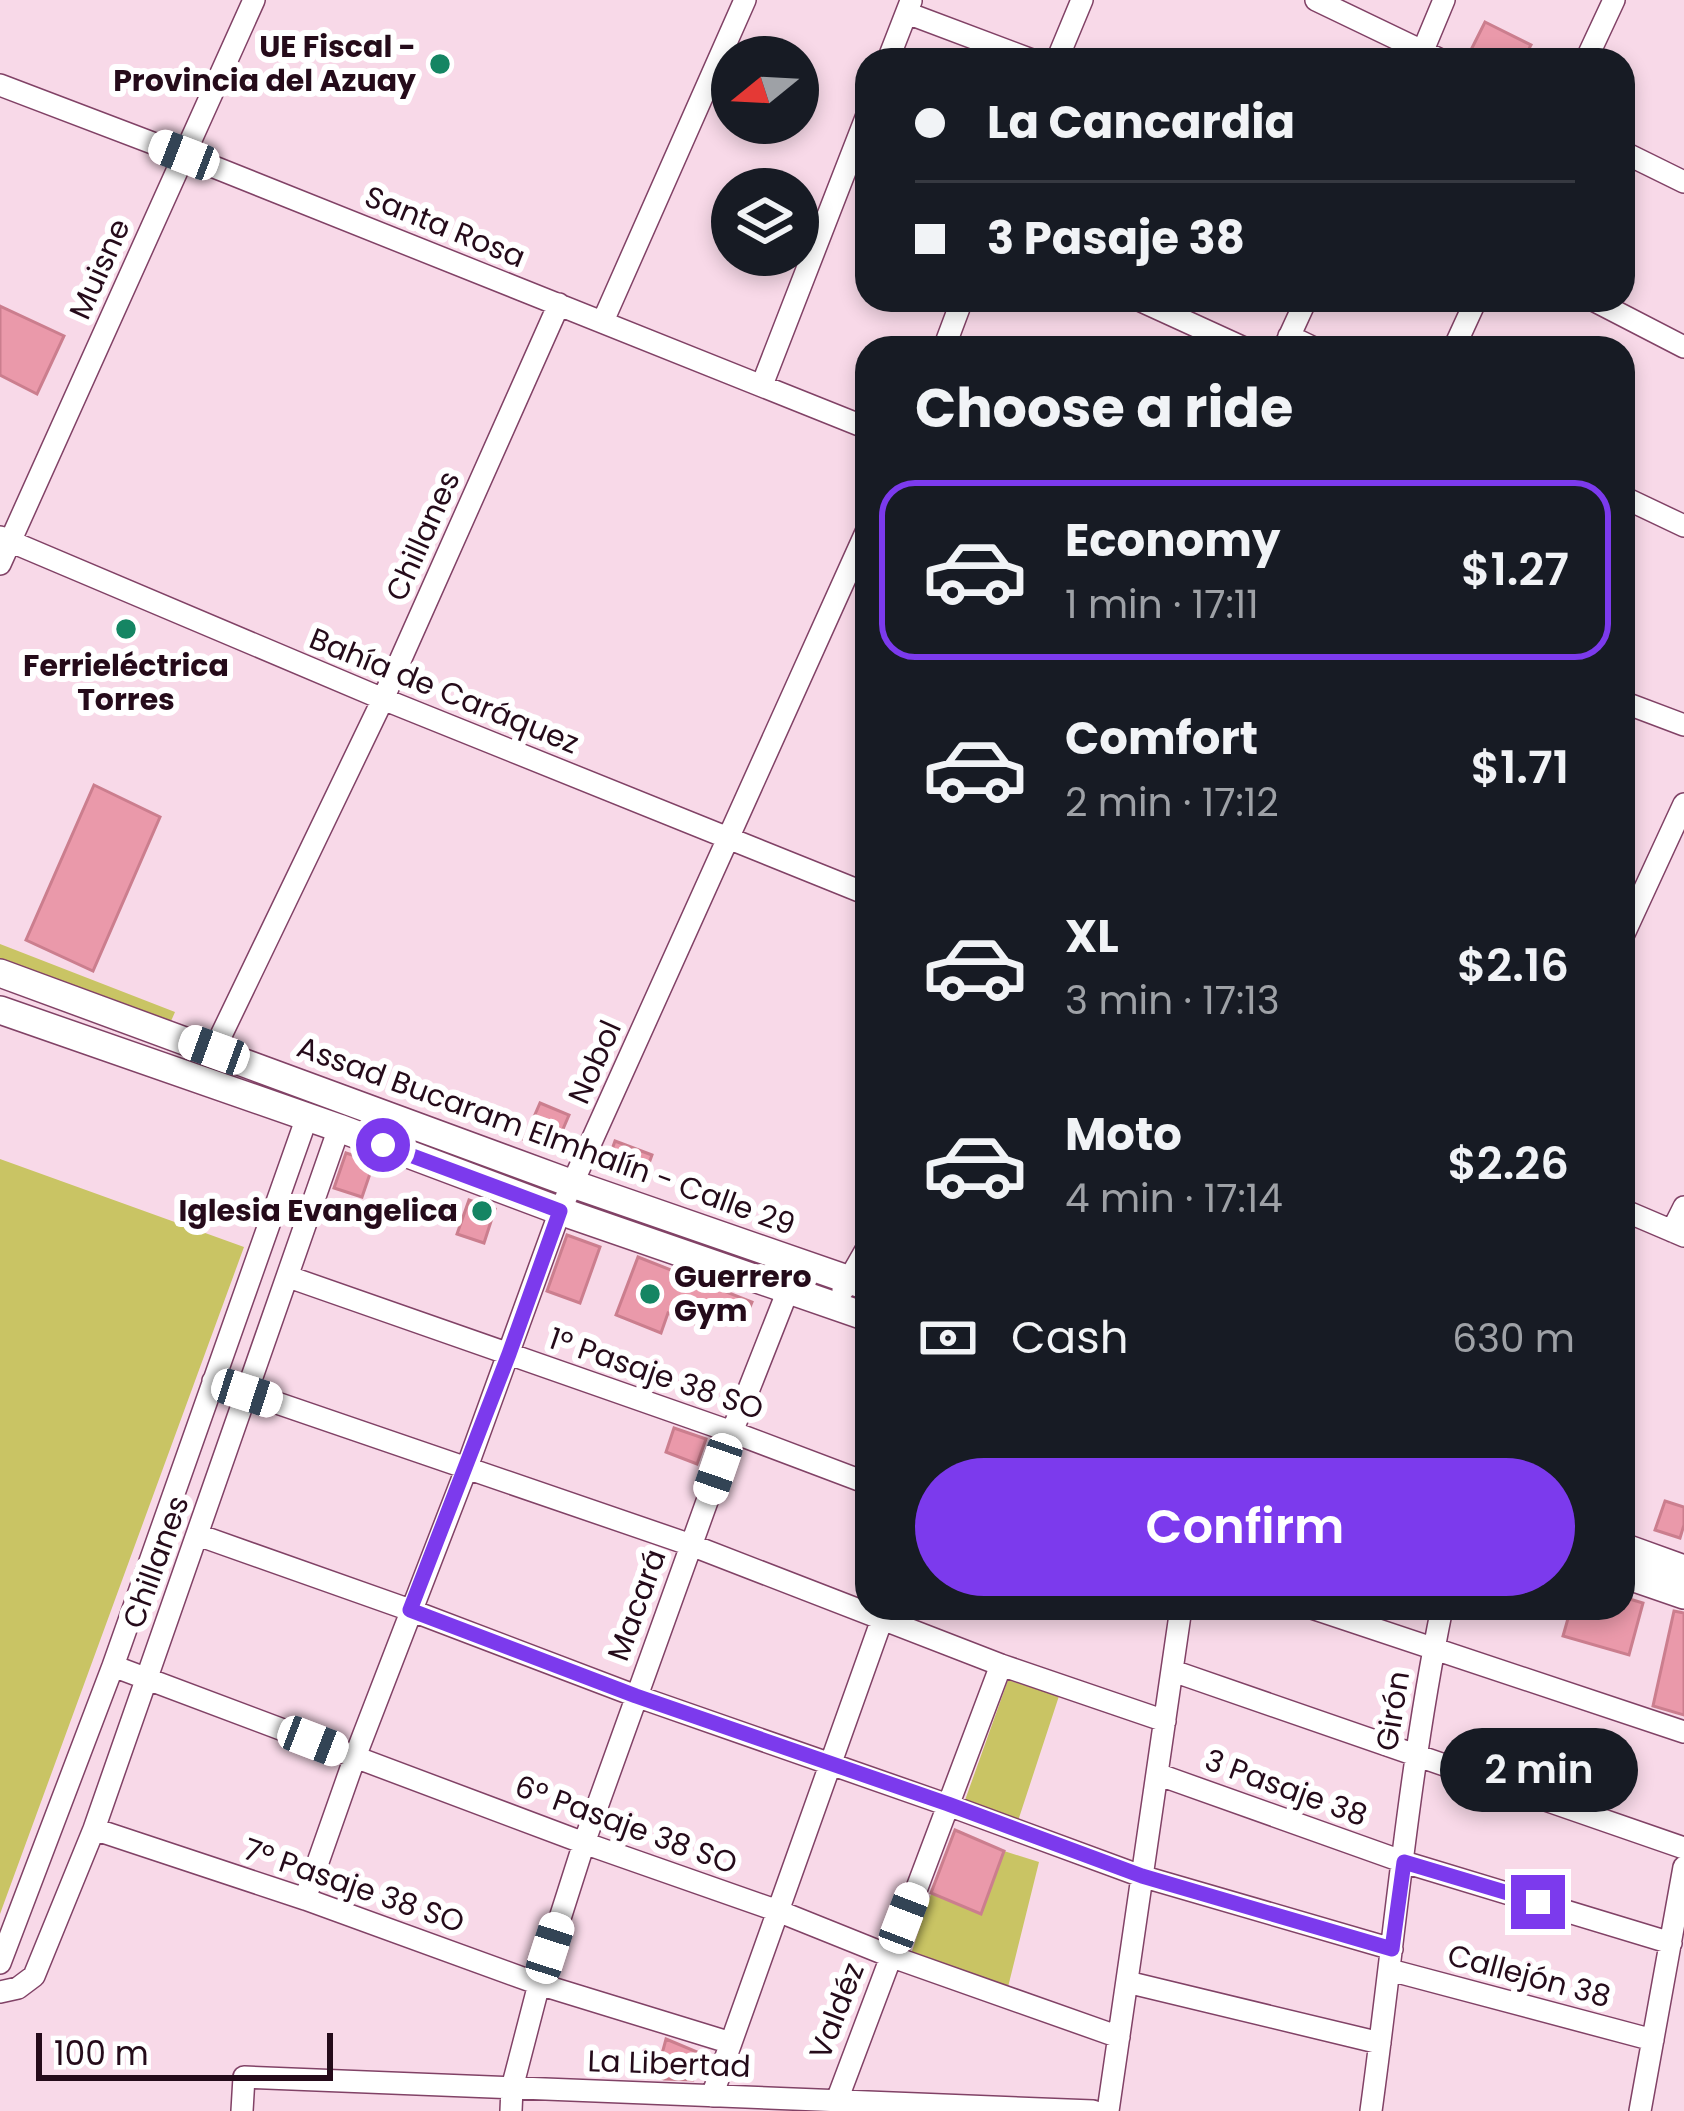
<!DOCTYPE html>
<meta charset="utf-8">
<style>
body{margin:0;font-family:Poppins,sans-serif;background:#20242c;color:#f1f3f6;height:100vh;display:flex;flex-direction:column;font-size:45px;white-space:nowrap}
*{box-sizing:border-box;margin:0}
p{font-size:39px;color:#9ea1a6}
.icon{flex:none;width:66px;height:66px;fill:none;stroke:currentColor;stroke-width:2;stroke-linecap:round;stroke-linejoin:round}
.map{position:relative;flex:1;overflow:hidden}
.sheet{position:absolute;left:855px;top:336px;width:780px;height:1284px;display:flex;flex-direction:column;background:#171b24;border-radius:36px;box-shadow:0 6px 18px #0003}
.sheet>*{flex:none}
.hud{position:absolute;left:855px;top:48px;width:780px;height:264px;border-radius:36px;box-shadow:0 6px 18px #0003;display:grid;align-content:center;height:264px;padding:0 60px;background:#171b24}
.needle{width:78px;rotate:252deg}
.tools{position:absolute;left:711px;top:36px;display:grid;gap:24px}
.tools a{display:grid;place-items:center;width:108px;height:108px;border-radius:50%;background:#171b24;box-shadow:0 6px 18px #0003;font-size:60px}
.scale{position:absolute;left:36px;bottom:30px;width:297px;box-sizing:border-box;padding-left:12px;border:6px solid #250b1a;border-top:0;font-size:33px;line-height:42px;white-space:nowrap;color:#250b1a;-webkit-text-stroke:9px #fff;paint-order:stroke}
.end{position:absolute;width:54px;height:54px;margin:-27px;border:15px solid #7c3aed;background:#fff;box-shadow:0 0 0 6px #fff}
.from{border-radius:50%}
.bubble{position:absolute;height:84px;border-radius:42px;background:#171b24;box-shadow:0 6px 18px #0003;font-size:39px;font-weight:600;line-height:84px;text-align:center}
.car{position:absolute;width:36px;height:72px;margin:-36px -18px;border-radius:15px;box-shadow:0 0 9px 3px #0007;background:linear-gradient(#fff 24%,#345 0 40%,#fff 0 76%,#345 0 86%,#fff 0)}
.hud b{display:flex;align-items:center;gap:42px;height:114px;font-size:45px}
.hud b+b{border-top:3px solid #363941}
.hud i{width:30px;height:30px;background:#f1f3f6}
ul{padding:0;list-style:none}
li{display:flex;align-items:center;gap:36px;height:180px;margin:0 24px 18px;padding:0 36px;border:6px solid transparent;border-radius:36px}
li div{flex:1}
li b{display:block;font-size:45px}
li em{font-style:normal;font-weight:600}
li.current{border-color:#7c3aed}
li>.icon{width:108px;height:108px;stroke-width:1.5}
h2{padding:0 60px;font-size:54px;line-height:144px}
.pay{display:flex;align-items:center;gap:30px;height:132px;padding:0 60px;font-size:45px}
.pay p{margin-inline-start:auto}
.button{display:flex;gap:24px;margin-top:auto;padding:24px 60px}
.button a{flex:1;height:138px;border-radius:72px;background:#7c3aed;color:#fff;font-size:48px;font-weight:600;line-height:138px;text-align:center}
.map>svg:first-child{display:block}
.green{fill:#c9c464}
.building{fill:#ea99aa;stroke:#cb7e8e;stroke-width:3}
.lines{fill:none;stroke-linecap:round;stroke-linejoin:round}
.minor-casing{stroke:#814266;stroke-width:24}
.major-casing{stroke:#814266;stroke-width:30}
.minor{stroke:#fff;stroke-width:21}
.major{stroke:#fff;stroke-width:27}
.route{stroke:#7c3aed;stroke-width:15}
.poi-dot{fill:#158563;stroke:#fff;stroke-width:4.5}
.labels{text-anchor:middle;stroke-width:12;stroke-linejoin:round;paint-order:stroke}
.poi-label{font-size:30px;font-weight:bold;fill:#250b1a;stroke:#fff;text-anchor:end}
.street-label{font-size:30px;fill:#250b1a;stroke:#fff}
</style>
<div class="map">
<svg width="1684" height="2111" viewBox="0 0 1684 2111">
<rect width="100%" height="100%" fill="#f8d9e8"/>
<!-- green -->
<path class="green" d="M0,944L175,1012L168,1028L0,966Z
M0,1159L244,1247L0,1914Z
M1008,1680L1059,1696L1016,1827L964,1803Z
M1004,1851L1039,1862L1008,1987L910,1957L931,1894L981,1914Z"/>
<!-- building -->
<path class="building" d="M1485,22L1531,45L1523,60H1489L1471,50Z
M0,306L64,336L37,394L0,375Z
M94,785L160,817L93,971L26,940Z
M540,1103L569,1115L554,1150H548L524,1140Z
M615,1141L652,1155L643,1180L606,1166Z
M346,1153L374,1162L362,1197L334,1188Z
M469,1200L495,1209L484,1243L457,1234Z
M567,1235L600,1247L580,1303L547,1291Z
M638,1257L752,1302L743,1324L729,1318L727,1323L705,1314L700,1326L668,1313L661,1333L616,1315Z
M674,1428L706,1439L697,1464L666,1452Z
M1665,1501L1684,1507V1525L1680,1538L1655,1530Z
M1623,1597L1643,1603L1629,1655L1563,1636L1571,1608H1623Z
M1674,1611L1684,1613V1715L1653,1706Z
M955,1830L1004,1851L981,1914L931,1893Z
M666,2039L702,2054L693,2080L664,2079L656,2076Z"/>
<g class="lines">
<defs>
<path id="minor" d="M1316,0L1441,60
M907,13L1032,60
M888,60L911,1
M1057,60L1082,0
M1419,60L1444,0
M1586,60L1614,0
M0,85L184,155L867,428
M1623,152L1684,182
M1139,300L1244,348
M1593,300L1684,347
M603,321L745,0
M1289,336L1314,348
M944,348L962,300
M1284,348L1306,300
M1454,348L1476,300
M762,385L867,115
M1623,497L1684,526
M0,537L383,699L867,894
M0,564L254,0
M1623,702L1684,725
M1623,936L1684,804
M214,1050L383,699L559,304
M1623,1210L1684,1236
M1672,1231L1684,1207
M289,1277L732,1432L867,1483
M843,1290L867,1248
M213,1381L691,1545L1001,1665L1165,1721
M198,1535L410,1610L636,1696L948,1805L1141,1876L1392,1949
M1312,1608L1684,1732
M113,1666L584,1843L778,1911L890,1956L1119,2037
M1173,1671L1684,1848
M1157,1774L1404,1862L1671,1943
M94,1829L305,1899L539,1984L731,2043
M305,1899L355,1757L467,1467L560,1211L867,530
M0,1963L113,1666L307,1117
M1390,1970L1653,2040
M1127,1982L1380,2043
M0,1992L18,1988L34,1976L94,1829L339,1128
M712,2096L886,1608
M834,2108L1001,1665
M242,2111L244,2077L1093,2111
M511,2111L512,2088L539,1984L584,1843L732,1432L792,1280
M1108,2111L1181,1608
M1371,2111C1394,1943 1408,1774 1442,1608
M1640,2111L1684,1867"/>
<path id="major" d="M0,973L573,1184L867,1286
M0,1010L339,1128L560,1211L867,1317
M1623,1547L1684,1569
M1623,1574L1684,1595"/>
</defs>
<!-- minor casing -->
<use href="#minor" class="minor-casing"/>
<!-- major casing -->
<use href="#major" class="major-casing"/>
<!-- minor -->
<use href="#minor" class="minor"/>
<!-- major -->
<use href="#major" class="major"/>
</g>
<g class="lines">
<!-- route -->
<path class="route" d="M383,1145L560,1211L509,1354L410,1610L636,1696L948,1804L1142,1876L1392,1949L1404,1862L1538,1902"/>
</g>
<!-- markers -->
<g class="poi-dot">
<circle cx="440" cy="64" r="12"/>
<circle cx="126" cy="629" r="12"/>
<circle cx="482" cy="1211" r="12"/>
<circle cx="650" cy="1294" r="12"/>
</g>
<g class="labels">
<!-- poi labels -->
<g class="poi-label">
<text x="416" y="57">UE Fiscal -<tspan x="416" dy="34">Provincia del Azuay</tspan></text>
<text x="126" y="676" text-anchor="middle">Ferrieléctrica<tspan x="126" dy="34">Torres</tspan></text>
<text x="458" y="1221">Iglesia Evangelica</text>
<text x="674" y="1287" text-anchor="start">Guerrero<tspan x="674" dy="34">Gym</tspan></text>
</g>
<!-- street labels -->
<g class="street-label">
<text transform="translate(445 227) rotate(22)" y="10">Santa Rosa</text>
<text transform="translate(100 269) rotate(-66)" y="10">Muisne</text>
<text transform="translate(423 536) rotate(-66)" y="10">Chillanes</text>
<text transform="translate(444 691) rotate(22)" y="10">Bahía de Caráquez</text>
<text transform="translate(595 1062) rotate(-66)" y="10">Nobol</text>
<text transform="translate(546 1136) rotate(20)" y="10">Assad Bucaram Elmhalín - Calle 29</text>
<text transform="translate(656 1374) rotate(19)" y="10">1º Pasaje 38 SO</text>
<text transform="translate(156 1562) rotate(-70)" y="10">Chillanes</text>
<text transform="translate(637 1605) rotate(-70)" y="10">Macará</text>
<text transform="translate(1393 1711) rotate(-81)" y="10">Girón</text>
<text transform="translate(1286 1788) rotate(20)" y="10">3 Pasaje 38</text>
<text transform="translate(626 1825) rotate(20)" y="10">6º Pasaje 38 SO</text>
<text transform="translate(354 1886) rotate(19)" y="10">7º Pasaje 38 SO</text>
<text transform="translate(1529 1976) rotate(15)" y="10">Callejón 38</text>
<text transform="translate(837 2011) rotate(-69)" y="10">Valdéz</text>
<text transform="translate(669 2064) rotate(2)" y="10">La Libertad</text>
</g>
</g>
</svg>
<div class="tools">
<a><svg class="needle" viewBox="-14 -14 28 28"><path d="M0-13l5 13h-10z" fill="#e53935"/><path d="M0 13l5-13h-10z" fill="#9ea1a6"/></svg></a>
<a><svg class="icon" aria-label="layers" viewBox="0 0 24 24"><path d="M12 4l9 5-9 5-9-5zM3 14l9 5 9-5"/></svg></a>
</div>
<div class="scale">100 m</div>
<i class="end from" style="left:383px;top:1145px"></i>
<i class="end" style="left:1538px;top:1902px"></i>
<div class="bubble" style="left:1440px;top:1728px;width:198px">2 min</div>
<i class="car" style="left:184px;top:155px;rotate:291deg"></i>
<i class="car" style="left:214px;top:1050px;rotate:290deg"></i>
<i class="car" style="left:247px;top:1393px;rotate:108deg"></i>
<i class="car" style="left:718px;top:1469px;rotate:199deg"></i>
<i class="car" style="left:313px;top:1741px;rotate:111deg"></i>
<i class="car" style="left:904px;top:1918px;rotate:21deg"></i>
<i class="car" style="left:550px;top:1948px;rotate:18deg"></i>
<div class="hud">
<b><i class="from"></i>La Cancardia</b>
<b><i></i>3 Pasaje 38</b>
</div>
<section class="sheet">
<h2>Choose a ride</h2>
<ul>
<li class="current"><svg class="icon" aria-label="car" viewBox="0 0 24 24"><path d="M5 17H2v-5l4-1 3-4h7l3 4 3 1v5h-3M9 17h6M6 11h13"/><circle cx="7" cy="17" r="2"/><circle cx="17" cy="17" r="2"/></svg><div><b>Economy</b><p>1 min · 17:11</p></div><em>$1.27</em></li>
<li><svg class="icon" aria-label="car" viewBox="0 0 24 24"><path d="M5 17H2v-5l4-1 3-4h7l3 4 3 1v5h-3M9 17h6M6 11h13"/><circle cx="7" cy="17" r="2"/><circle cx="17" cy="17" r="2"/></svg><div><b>Comfort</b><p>2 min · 17:12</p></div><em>$1.71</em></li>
<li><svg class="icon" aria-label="car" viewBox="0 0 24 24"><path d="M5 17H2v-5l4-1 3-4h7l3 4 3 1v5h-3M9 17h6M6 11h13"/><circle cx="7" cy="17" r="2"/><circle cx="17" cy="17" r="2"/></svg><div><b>XL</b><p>3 min · 17:13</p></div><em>$2.16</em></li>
<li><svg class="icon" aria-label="car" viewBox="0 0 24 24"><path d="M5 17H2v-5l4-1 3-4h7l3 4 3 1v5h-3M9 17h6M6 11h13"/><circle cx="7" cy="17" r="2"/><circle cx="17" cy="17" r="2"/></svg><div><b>Moto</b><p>4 min · 17:14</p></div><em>$2.26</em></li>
</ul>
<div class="pay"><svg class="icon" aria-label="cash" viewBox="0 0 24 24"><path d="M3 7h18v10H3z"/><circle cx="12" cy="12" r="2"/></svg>Cash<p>630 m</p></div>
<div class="button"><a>Confirm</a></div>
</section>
</div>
